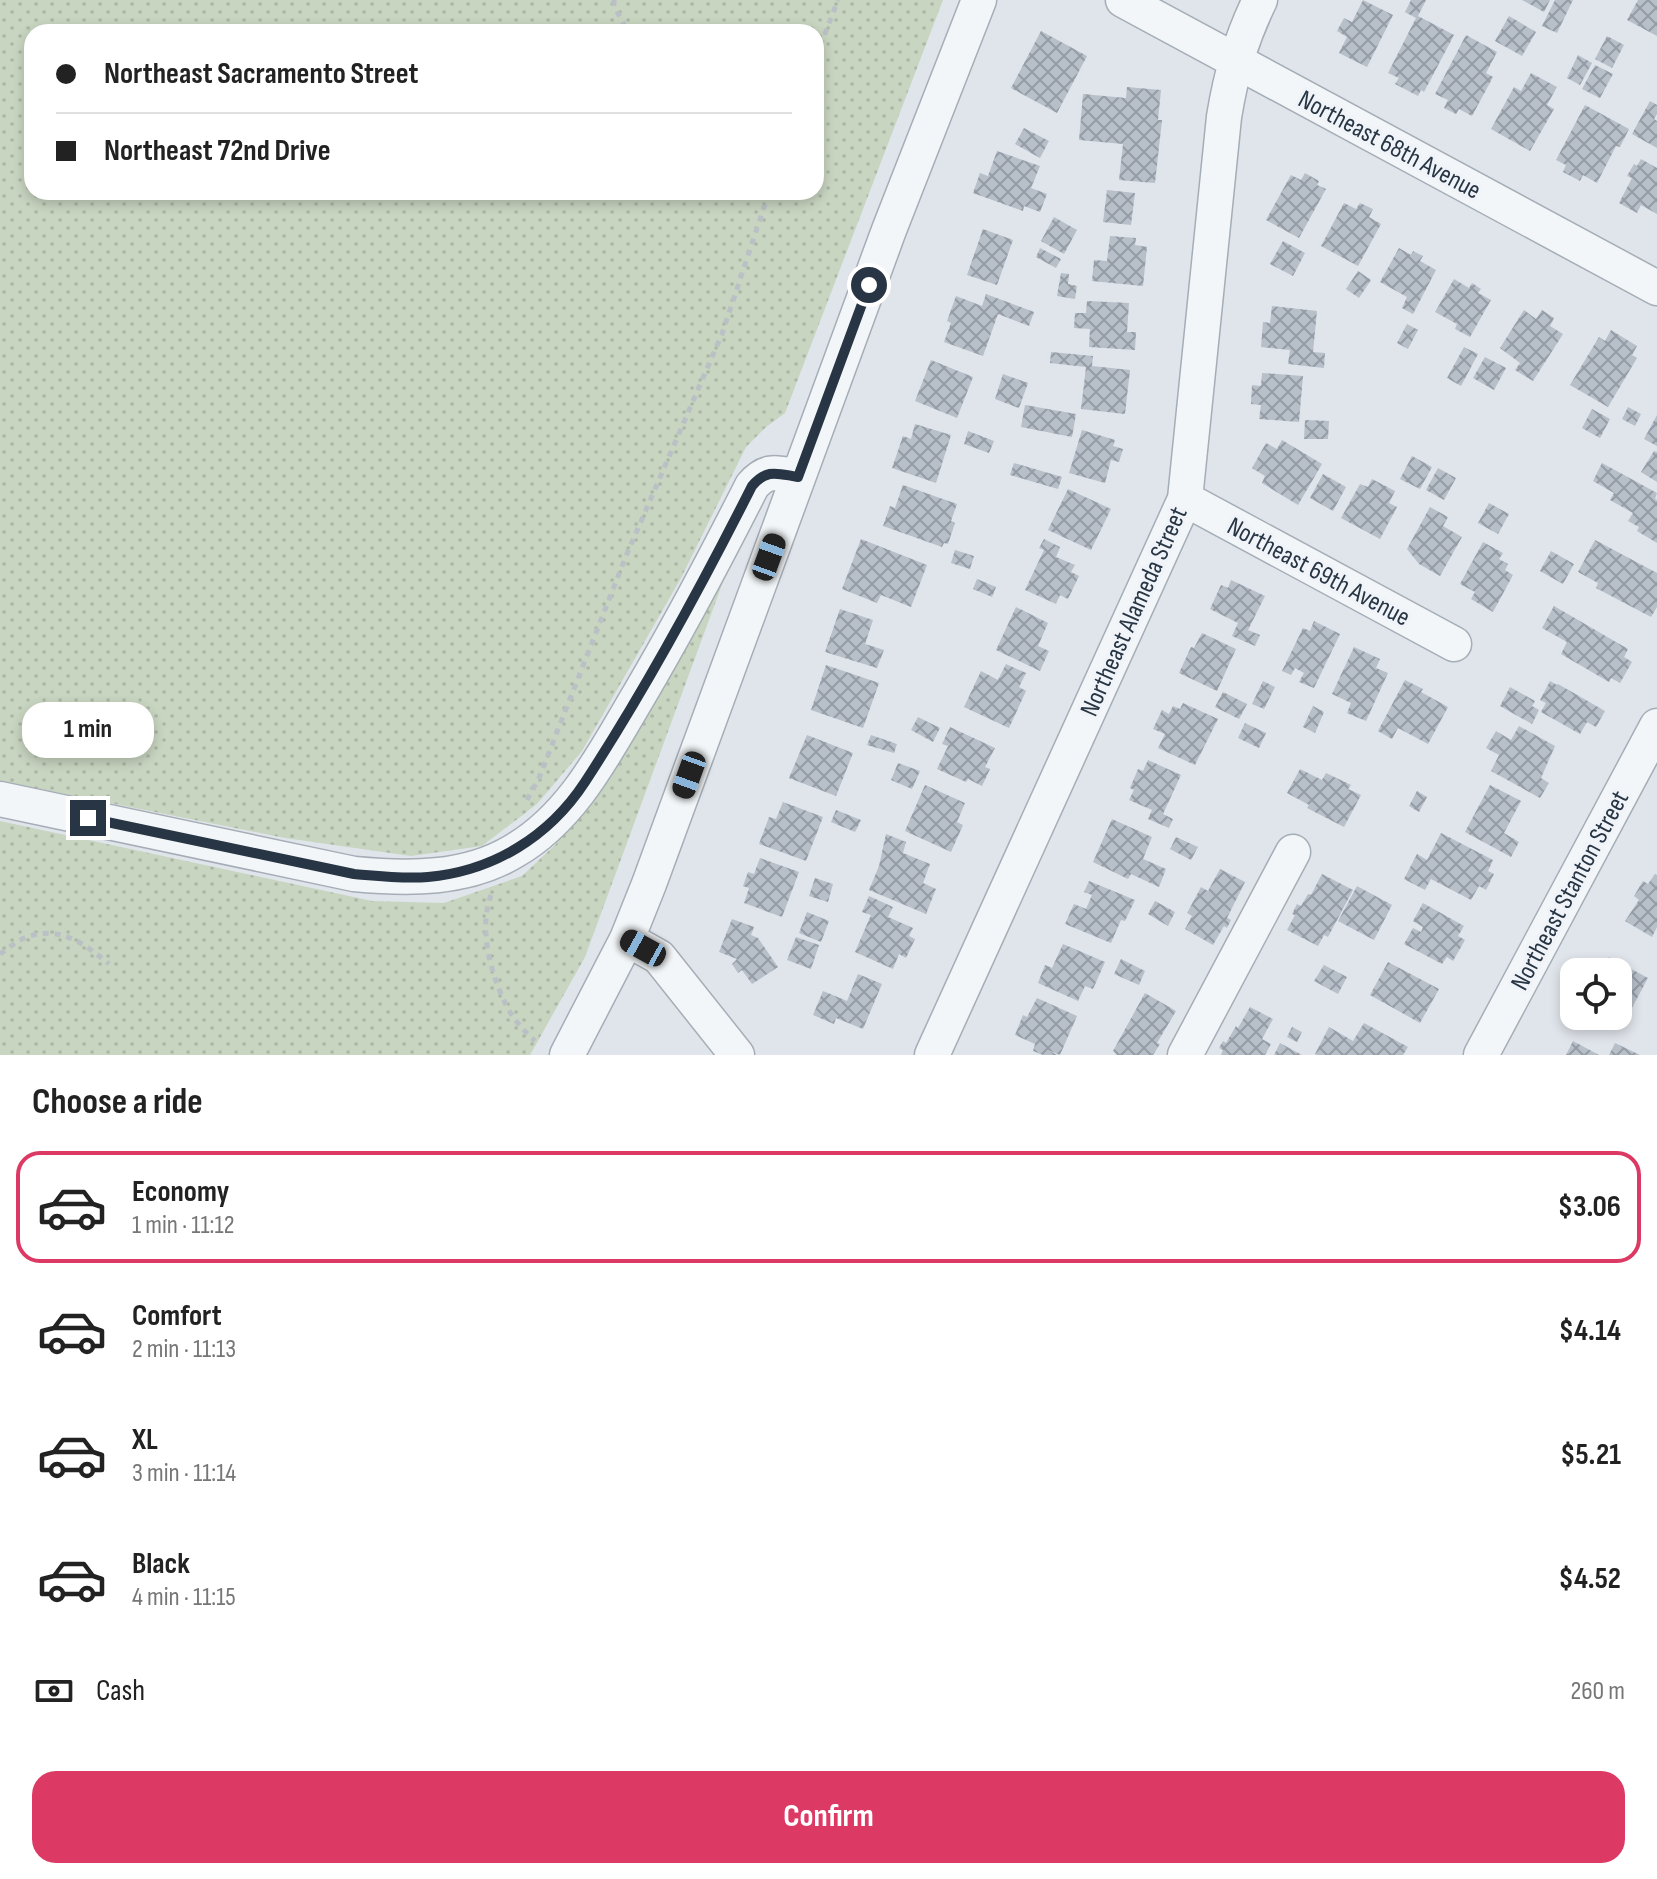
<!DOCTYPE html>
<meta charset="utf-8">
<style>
body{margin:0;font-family:"Sofia Sans Condensed",sans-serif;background:#f6f6f6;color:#222;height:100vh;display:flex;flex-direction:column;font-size:30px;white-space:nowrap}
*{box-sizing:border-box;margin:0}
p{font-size:26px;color:#767676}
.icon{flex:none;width:44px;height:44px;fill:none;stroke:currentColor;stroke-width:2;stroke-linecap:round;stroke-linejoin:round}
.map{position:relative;height:1055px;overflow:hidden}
.side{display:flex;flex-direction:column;background:#fff;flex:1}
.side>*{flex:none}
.hud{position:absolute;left:24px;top:24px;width:800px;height:176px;border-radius:24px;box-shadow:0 4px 12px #0003;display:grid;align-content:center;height:176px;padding:0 32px;background:#fff}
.fabs{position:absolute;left:1560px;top:958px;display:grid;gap:16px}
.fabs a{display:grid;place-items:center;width:72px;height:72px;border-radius:16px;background:#fff;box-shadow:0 4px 12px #0003;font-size:40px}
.end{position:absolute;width:36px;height:36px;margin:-18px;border:10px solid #273544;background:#fff;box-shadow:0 0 0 4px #fff}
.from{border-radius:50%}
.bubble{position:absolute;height:56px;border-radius:24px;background:#fff;box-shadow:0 4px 12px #0003;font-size:26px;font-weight:700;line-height:56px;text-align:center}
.car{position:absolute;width:24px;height:48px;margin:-24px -12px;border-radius:10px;box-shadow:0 0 6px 2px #0007;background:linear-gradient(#222 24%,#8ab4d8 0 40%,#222 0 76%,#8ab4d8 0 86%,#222 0)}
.hud b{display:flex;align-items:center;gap:28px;height:76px;font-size:30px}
.hud b+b{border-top:2px solid #e0e0e0}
.hud i{width:20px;height:20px;background:#222}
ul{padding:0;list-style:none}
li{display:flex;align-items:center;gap:24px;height:112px;margin:0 16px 12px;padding:0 16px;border:4px solid transparent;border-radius:24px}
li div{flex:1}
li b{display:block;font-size:30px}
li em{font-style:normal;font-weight:700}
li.selected{border-color:#dc3964}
li>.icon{width:72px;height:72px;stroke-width:1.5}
h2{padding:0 32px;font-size:36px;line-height:96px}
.pay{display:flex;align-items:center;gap:20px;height:88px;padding:0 32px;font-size:30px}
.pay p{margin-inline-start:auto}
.button{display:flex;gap:16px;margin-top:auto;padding:16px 32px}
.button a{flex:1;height:92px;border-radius:24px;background:#dc3964;color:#fff;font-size:32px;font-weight:700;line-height:92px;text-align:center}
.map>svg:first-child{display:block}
.grass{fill:url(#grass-dots);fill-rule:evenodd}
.building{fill:url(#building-cross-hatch)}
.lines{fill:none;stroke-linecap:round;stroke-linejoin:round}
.minor-casing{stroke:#a5adb6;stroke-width:37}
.path{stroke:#bac0c6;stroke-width:5;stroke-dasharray:6 6;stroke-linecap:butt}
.minor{stroke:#f3f6f8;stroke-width:34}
.route{stroke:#273544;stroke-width:10}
.labels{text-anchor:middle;stroke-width:7;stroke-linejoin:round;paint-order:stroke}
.street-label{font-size:26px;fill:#273544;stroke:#f0f4f8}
</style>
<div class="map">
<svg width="1657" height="1055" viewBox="0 0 1657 1055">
<defs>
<pattern id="grass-dots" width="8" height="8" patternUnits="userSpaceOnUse" patternTransform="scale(2)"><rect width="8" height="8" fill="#c8d5c0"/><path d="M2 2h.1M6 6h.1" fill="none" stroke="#acb7a6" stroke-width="1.8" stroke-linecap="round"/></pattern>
<pattern id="building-cross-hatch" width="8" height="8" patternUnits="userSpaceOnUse" patternTransform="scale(2)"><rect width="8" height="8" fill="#b7bfc9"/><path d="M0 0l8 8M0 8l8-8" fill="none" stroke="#959ca5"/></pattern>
</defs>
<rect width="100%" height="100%" fill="#e0e5eb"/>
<!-- grass -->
<path class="grass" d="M0,0H943L785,413L766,427L746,447L681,578L582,751L537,804L482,846L411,856L285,838L0,781ZM816,32V192H32V32Z
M727,571L585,957L530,1055H0V821L372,901L444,903L522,876L556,844L610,772Z"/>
<!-- building -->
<path class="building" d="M1363,0L1393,15L1367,67L1339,53L1347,37L1337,31L1344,18L1352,22Z
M1411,0H1426L1418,16L1454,35L1424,92L1421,90L1418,96L1395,84L1399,78L1388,73L1416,18L1405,12Z
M1522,0H1550L1544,12Z
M1555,0H1573L1557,33L1542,26Z
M1638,0H1657V36L1627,20Z
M1509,16L1536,32L1522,56L1495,41Z
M1041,31L1087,56L1057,113L1011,88Z
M1466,35L1497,52L1486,73L1493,77L1472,116L1459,109L1456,114L1444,108L1448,100L1435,94Z
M1607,36L1624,45L1612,68L1595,59Z
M1578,55L1592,63L1580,85L1567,78Z
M1595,65L1613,74L1600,98L1582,89Z
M1531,73L1557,87L1547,105L1554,109L1530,151L1491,129L1514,87L1521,91Z
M1127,87L1161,90L1158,120H1162L1155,183L1119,180L1123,144L1079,140L1083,94L1126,98Z
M1650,101L1657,105V114L1654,119L1657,121V148L1632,134Z
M1585,105L1629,129L1620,147L1616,146L1597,183L1583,175L1580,181L1563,172L1566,165L1556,160Z
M1024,128L1049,141L1040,158L1015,144Z
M997,151L1040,166L1031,188L1047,194L1040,212L1024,206L1023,211L973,193L980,173L988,176Z
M1641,159L1657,168V214L1641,205L1637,213L1619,203L1632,178L1627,176L1634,164L1637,166Z
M1305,173L1319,181L1317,185L1326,189L1299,238L1266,220L1291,175L1301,180Z
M1107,190L1135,193L1131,225L1103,222Z
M1344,203L1356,209L1360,203L1373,209L1369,217L1381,224L1358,266L1321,246Z
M1054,217L1077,230L1064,254L1041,241Z
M983,229L1013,240L997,285L967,275Z
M1110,236L1136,238L1135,245L1147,247L1143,286L1092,281L1094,260L1107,261Z
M1283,241L1305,253L1293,276L1270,264Z
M1040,248L1061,259L1056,268L1036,257Z
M1399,248L1411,255L1413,251L1423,256L1420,261L1436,270L1413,314L1402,308L1407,297L1380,282Z
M1358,271L1371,280L1359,298L1346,289Z
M1061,273L1069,274L1068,284L1077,286L1075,299L1057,296Z
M1454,279L1469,288L1472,283L1481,289L1478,293L1491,300L1470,337L1455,329L1457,324L1435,312Z
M986,294L1034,312L1029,326L998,314L983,356L944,342L951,323L947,321L956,296L982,306Z
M1087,301L1129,303L1127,332H1136L1135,350L1089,347L1090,329L1074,328L1075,313H1086Z
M1272,306L1317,311L1313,352L1325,353L1324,368L1288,364L1290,350L1261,347L1263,322L1270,323Z
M1524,310L1536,319L1542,310L1554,318L1550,326L1563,334L1533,381L1515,370L1520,363L1500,348Z
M1407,324L1418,330L1408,349L1397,343Z
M1611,330L1637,346L1632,355L1637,358L1608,407L1570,385L1599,337L1605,341Z
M1464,347L1478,354L1461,386L1447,378Z
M1051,352L1093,356L1092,366L1130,370L1125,414L1081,409L1086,367L1050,363Z
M1485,357L1506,368L1494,390L1473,378Z
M931,360L973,377L957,418L915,401Z
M1262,373L1303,376L1299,422L1259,419L1261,405L1251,404L1252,385L1261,386Z
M1003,374L1028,383L1019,408L995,399Z
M1025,405L1076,414L1072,437L1021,427Z
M1628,407L1641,414L1635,426L1622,419Z
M1592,409L1610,419L1600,438L1582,428Z
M1657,415V446L1644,439Z
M1305,420L1329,421L1328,439H1304Z
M915,424L951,435L936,483L892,468L903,436L911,439Z
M1082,430L1115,440L1113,446L1123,449L1119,462L1111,460L1105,483L1069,473Z
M968,431L994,441L989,453L964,444Z
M1282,440L1322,464L1298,505L1262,483L1265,476L1252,468L1266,443L1277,449Z
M1654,451L1657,452V482L1641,472Z
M1412,456L1432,467L1420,489L1400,479Z
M1014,463L1062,477L1058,489L1010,475Z
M1602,463L1657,493L1655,499L1657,500V543L1637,531L1639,527L1628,521L1633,513L1610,500L1614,493L1593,481Z
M1438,468L1456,478L1444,500L1426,490Z
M1323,474L1346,487L1333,511L1310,498Z
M1372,479L1395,491L1389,503L1397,507L1380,539L1341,518L1360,484L1368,487Z
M903,485L957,504L951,521L955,523L948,544L944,543L942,547L883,526L890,506L895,508Z
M1068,489L1111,509L1091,550L1048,530Z
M1489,503L1509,514L1498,534L1478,523Z
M1430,507L1448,517L1443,526L1462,537L1440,576L1419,564L1407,549Z
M861,539L927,565L911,607L881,595L877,603L842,589Z
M1044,539L1060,547L1056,557L1075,565L1071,572L1079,576L1068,599L1060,595L1056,604L1025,590L1044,550L1039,548Z
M1595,540L1657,573V607L1651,617L1596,588L1598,583L1578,572Z
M1483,542L1503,553L1499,559L1508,564L1505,570L1513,575L1493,612L1471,599L1475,592L1460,584Z
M955,550L974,556L970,569L951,563Z
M1551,551L1574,564L1563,584L1540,571Z
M977,579L996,587L992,597L973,589Z
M1231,580L1265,596L1248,630L1260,635L1255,646L1232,636L1238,623L1210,609L1221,585L1228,588Z
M1554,606L1628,649L1624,657L1632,662L1620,683L1611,678L1609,682L1561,654L1567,642L1542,628Z
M1016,607L1048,623L1038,646L1049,651L1040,671L996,650Z
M840,609L873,620L865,644L884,650L877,668L825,652Z
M1314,621L1340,634L1314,688L1299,682L1304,673L1295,668L1291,675L1282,671L1303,628L1310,631Z
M1202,633L1236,649L1217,691L1179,673L1191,647L1194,648Z
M1354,647L1380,659L1376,668L1388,673L1366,721L1347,713L1351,703L1332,694Z
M1006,664L1026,673L1019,687L1026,691L1009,728L964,707L981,671L998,680Z
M826,665L879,683L863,728L811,710Z
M1405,680L1423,689L1421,692L1448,707L1428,744L1398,728L1392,739L1378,731Z
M1263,681L1275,687L1264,709L1252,704Z
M1550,681L1557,685L1558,684L1605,711L1596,727L1587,722L1580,734L1541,712L1546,703L1540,700Z
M1510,687L1535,701L1532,706L1539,710L1532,724L1500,706Z
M1223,692L1247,704L1239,719L1215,707Z
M1183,703L1218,719L1195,765L1158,748L1165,734L1153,729L1162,710L1169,714L1173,706L1180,709Z
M1313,706L1324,712L1315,733L1303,727Z
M918,717L940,728L933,742L911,730Z
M1245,723L1266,733L1259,748L1238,738Z
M1519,726L1555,746L1541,778L1549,783L1540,798L1491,771L1499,755L1486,748L1496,731L1511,740Z
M950,727L995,748L985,767L990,769L982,786L968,779L966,782L937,769L948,746L942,744Z
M807,735L853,753L836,796L789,778Z
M871,735L897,744L894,753L867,745Z
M1148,760L1181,775L1163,814L1173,819L1169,828L1148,819L1152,810L1129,800L1134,790L1130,788L1138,769L1143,771Z
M898,763L920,771L912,789L891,780Z
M1300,769L1322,780L1326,773L1351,785L1348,789L1361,795L1344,827L1307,808L1309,805L1287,793Z
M925,785L965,803L957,822L963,825L951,852L905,831Z
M1490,785L1521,801L1504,833L1519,842L1511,857L1465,832Z
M1417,791L1427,797L1419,812L1409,806Z
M783,802L823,817L806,861L759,844L769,817L776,819Z
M836,810L861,820L855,832L831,822Z
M1112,819L1152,837L1143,859L1166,869L1159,887L1131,874L1128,879L1093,862Z
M1441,833L1493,860L1488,871L1494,874L1486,890L1479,886L1471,900L1431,879L1425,890L1404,879L1417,854L1427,860Z
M886,834L906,842L903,853L930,864L923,883L936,889L926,914L869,890L879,866Z
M1176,837L1198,847L1191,860L1170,849Z
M760,858L799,872L782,917L744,903L749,888L743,886L748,872L754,874Z
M1220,869L1245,882L1227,918L1231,920L1227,928L1224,926L1213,945L1185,929L1192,916L1187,913L1201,887L1208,891Z
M1322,874L1353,890L1328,937L1324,935L1318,946L1287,930L1295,915L1292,914L1297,904L1301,906L1308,894L1311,895Z
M1655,874L1657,875V927L1652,937L1625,921L1639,900L1634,896L1643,881L1648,884Z
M815,878L833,884L828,902L809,896Z
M1089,881L1135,900L1125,921L1121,920L1111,943L1065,924L1074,904L1086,909L1092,895L1084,892Z
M1357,886L1392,905L1374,940L1338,921Z
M869,896L893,907L888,917L913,928L909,936L915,939L906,958L899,954L893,969L855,952L871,915L862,912Z
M1155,901L1175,912L1168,926L1148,914Z
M1423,903L1464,926L1458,936L1465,940L1453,961L1447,957L1442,964L1404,944L1413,928L1421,932L1423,927L1413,921Z
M807,912L829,921L821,942L799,933Z
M732,919L754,927L751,935L758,938L778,967L752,984L742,970L738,973L732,964L737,959L719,952Z
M796,937L819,945L811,969L787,960Z
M1063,944L1105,962L1093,989L1085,986L1078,1001L1038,983L1045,965L1052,968Z
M1609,957L1648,978L1627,1017L1618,1012V972H1601Z
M1121,959L1145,971L1139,985L1114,974Z
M1388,962L1439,989L1420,1023L1370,995Z
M1324,965L1347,977L1338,994L1314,981Z
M858,974L882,984L863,1029L836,1018L834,1024L813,1015L823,991L847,1001Z
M1145,993L1176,1011L1157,1043L1160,1044L1153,1055H1117L1113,1051Z
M1037,998L1077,1016L1060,1055L1048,1050L1057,1055H1043L1033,1051L1035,1044L1015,1035L1023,1015L1027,1017Z
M1250,1007L1273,1019L1262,1039L1271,1044L1265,1055H1221L1223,1050L1219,1048L1223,1041L1226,1043L1236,1026L1238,1028Z
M1364,1023L1408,1047L1403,1055H1317L1315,1054L1329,1027L1353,1041Z
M1292,1027L1302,1032L1297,1042L1287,1037Z
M1573,1041L1599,1055H1566Z
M1280,1043L1302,1055H1274Z
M1615,1043L1640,1055H1609Z"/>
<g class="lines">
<defs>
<path id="minor" d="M1123,0L1657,288
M1185,499L1454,644
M0,799L354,874C408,879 466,880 514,851C573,817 605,752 639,695C679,627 716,557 752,486C767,468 778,473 798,477
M627,939L659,957L737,1055
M567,1055L627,939L649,884L889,230L979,0
M932,1055L1185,499L1224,117C1231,74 1241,39 1260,0
M1185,1055L1293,852
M1481,1055L1657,726"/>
</defs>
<!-- minor casing -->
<use href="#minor" class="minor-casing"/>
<!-- path -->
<path class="path" d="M614,0V6L628,32
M744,32L747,30L759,32
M816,57L838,0
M527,800L539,778L626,556L722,334L769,192
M491,895C478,930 491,975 507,1007C514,1020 524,1031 535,1041
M0,954C9,948 18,940 27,937C60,925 85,944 109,964"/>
<!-- minor -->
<use href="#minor" class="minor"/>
</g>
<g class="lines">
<!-- route -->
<path class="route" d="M88,818L354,874C378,876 403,879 428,877C493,871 549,837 585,782C647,687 701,587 752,486C767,468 778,474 798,477L869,285"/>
</g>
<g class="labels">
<!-- street labels -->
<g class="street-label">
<text transform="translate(1390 144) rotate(28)" y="9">Northeast 68th Avenue</text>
<text transform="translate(1319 571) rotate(28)" y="9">Northeast 69th Avenue</text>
<text transform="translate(1133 611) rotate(-66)" y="9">Northeast Alameda Street</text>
<text transform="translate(1569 890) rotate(-62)" y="9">Northeast Stanton Street</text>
</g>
</g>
</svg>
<div class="fabs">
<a><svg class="icon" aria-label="locate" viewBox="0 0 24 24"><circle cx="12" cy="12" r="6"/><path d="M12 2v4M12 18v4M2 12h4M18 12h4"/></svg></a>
</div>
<i class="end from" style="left:869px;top:285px"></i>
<i class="end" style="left:88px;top:818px"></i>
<div class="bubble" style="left:22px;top:702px;width:132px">1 min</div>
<i class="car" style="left:769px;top:557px;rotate:20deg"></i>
<i class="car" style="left:689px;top:775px;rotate:200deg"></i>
<i class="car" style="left:643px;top:948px;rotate:299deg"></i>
<div class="hud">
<b><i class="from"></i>Northeast Sacramento Street</b>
<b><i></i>Northeast 72nd Drive</b>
</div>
</div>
<section class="side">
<h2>Choose a ride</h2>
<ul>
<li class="selected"><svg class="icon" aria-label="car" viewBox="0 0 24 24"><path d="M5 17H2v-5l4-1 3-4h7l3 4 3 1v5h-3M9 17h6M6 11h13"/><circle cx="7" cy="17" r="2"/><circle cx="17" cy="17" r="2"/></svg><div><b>Economy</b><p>1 min · 11:12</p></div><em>$3.06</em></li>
<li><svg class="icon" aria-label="car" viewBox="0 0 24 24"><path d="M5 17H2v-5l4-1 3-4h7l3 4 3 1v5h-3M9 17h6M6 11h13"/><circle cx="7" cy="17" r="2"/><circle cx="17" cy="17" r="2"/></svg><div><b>Comfort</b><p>2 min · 11:13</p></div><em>$4.14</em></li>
<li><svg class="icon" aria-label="car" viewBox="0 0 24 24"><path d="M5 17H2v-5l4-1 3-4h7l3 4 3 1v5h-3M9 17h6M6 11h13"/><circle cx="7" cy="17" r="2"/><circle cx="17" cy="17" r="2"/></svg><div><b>XL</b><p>3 min · 11:14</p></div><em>$5.21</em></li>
<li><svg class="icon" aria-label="car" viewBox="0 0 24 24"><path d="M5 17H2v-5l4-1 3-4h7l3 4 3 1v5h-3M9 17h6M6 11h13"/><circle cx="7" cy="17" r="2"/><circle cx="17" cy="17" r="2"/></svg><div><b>Black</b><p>4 min · 11:15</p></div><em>$4.52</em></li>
</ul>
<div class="pay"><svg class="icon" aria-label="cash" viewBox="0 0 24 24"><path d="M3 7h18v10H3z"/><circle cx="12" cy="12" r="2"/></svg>Cash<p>260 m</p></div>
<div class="button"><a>Confirm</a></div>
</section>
